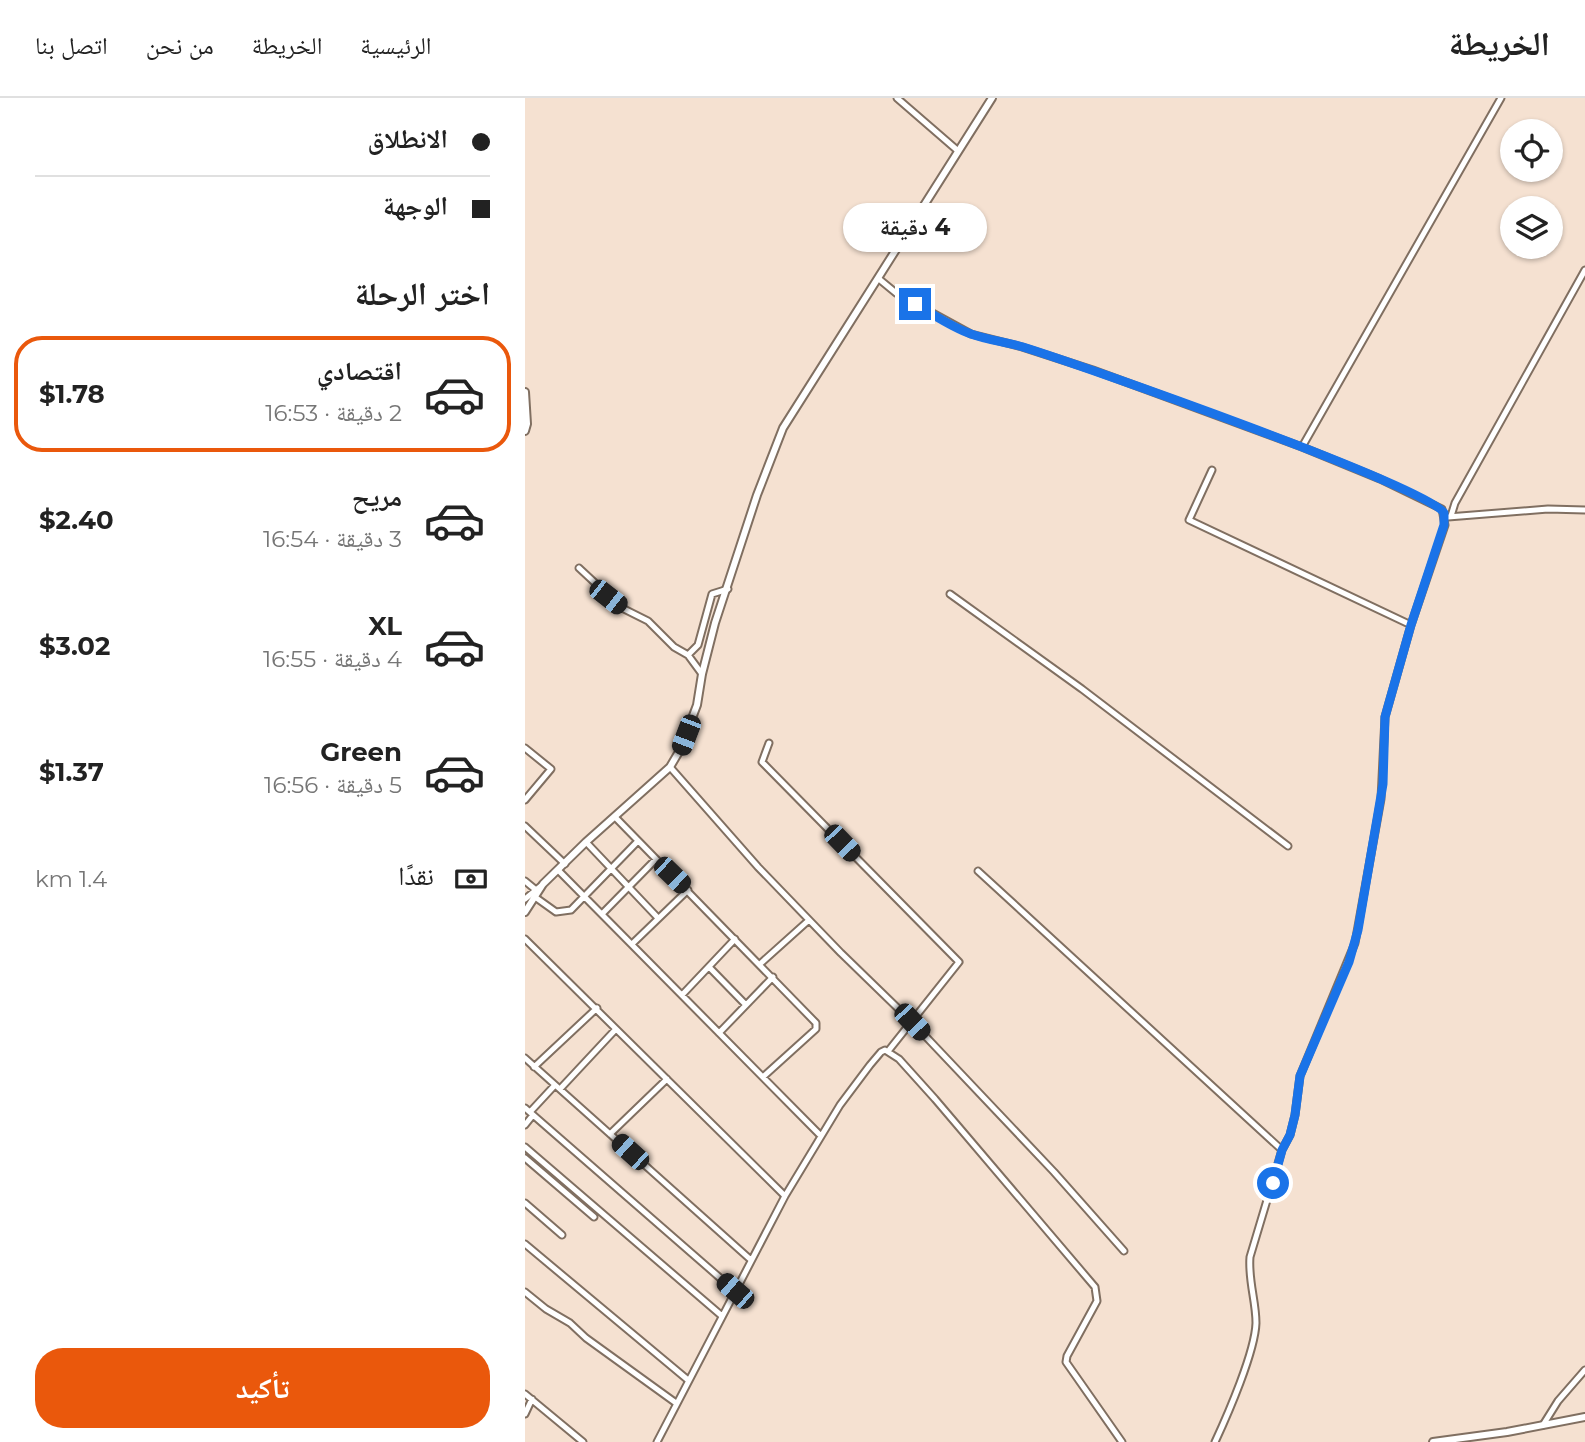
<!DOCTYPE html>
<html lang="ar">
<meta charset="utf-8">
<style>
body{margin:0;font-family:Montserrat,"Noto Naskh Arabic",sans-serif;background:#f2f2f2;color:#222;direction:rtl;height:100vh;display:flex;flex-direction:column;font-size:26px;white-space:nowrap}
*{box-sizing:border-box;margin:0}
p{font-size:23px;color:#767676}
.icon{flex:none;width:38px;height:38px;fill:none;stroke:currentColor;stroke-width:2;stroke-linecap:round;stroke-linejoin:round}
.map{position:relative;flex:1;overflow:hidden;direction:ltr}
.panel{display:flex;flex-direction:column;background:#fff;width:525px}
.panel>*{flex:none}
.top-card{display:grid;align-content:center;height:154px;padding:0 35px;background:#fff}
.buttons{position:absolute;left:975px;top:21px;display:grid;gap:14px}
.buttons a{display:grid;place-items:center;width:63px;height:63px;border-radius:50%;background:#fff;box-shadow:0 2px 5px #0004;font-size:35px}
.end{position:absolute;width:32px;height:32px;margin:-16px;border:9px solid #1a73e8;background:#fff;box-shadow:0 0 0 4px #fff}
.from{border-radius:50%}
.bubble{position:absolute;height:49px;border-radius:24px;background:#fff;box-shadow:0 2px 5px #0004;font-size:23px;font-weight:700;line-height:49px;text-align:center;direction:rtl}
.car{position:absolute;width:21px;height:42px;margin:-21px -10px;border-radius:9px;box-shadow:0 0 5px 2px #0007;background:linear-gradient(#222 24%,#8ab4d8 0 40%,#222 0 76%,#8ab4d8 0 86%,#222 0)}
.top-card b{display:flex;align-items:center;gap:24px;height:66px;font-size:26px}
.top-card b+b{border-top:2px solid #e0e0e0}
.top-card i{width:18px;height:18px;background:#222}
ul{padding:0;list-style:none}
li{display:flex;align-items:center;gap:21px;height:116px;margin:0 14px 10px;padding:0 21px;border:4px solid transparent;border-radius:28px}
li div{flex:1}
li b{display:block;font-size:26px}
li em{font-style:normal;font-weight:700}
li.current{border-color:#ea580c}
li>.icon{width:63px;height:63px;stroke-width:1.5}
h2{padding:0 35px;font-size:32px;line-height:84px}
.pay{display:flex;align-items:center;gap:18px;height:77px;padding:0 35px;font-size:26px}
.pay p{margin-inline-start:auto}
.cta{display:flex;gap:14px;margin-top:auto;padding:14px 35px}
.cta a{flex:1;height:80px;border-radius:28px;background:#ea580c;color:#fff;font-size:28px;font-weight:700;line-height:80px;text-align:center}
header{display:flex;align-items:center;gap:42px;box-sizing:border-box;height:98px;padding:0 35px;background:#fff;border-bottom:2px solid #e0e0e0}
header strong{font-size:33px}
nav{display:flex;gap:38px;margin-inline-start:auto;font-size:24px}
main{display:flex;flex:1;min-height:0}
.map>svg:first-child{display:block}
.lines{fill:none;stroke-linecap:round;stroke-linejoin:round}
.minor-casing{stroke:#806f61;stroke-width:9}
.tertiary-casing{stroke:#806f61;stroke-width:10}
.minor{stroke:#fff;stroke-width:5}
.tertiary{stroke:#fff;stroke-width:6}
.route{stroke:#1a73e8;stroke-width:9}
</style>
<header>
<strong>الخريطة</strong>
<nav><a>الرئيسية</a><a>الخريطة</a><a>من نحن</a><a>اتصل بنا</a></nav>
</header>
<main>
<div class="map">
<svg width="1060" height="1344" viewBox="0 0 1060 1344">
<rect width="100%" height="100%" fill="#f5e1d1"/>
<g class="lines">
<defs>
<path id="minor" d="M372,0L432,52
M354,181L371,195L446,236L497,249L568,272L777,349L855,381L917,411L920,427L886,527L860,619L856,701L830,845L775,978L770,1017L765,1037L757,1052L725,1159C723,1182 731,1203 731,1225C730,1254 703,1316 690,1344
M777,349L976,0
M687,372L664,422L886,527
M926,418L930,405L1060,172
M923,419L1023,411L1060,412
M54,470L97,510L123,523L149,549L163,557L173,547L187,496L203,491
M425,496L557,591L763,748
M163,557L177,576
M244,645L237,664L434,864L364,952
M0,650L26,671L0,702
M145,669L233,769L316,855L387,924L529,1074L599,1153
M90,719L291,925V931L238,979
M0,728L40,766
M61,744L133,820
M33,772L296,1038
M453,773L757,1052
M0,783L11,792
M10,799L31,814L46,812L113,743
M0,801L16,788
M77,816L131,761
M0,841L260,1098
M107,846L163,792
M235,866L284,822
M184,869L221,907
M157,897L210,841
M194,935L248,879
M0,960L226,1162
M9,969L72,910
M35,991L91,931
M0,1010L210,1193
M5,1014L30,987
M0,1027L8,1017
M85,1036L142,981
M0,1049L197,1218
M0,1060L69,1119
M0,1105L37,1137
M0,1146L163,1282
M0,1194L21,1211L45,1225L61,1240L151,1305
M0,1296L58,1344
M0,1316L7,1301
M1018,1327L1033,1303L1060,1272
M132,1344L260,1098L315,1007L345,967L356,954L360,952L374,961L410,1001L570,1189L572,1203L542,1258L541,1264L597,1344"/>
<path id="tertiary" d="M0,294L2,326L0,333
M0,814L18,786L61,744L145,669L155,652L172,607L177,576L190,525L232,397L258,330L467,0
M908,1344L982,1334L1060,1319"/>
</defs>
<!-- minor casing -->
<use href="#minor" class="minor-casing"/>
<!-- tertiary casing -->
<use href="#tertiary" class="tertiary-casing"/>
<!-- minor -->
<use href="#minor" class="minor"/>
<!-- tertiary -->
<use href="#tertiary" class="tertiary"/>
</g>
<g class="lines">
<!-- route -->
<path class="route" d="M390,206C408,216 426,229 446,236C463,242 481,244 498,249C550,265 904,389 919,415V427L886,527L860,619L858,686L833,832L824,864L775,978L770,1017L765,1037L757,1052L748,1085"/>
</g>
</svg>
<div class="buttons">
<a><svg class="icon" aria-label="locate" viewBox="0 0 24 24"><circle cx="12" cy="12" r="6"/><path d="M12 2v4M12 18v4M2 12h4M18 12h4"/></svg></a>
<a><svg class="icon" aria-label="layers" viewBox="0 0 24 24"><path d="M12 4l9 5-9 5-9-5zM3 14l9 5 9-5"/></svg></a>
</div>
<i class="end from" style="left:748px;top:1085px"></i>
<i class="end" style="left:390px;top:206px"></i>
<div class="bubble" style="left:318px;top:105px;width:144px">4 دقيقة</div>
<i class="car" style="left:83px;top:499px;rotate:128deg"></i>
<i class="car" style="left:161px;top:637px;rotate:201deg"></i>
<i class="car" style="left:317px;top:745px;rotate:136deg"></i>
<i class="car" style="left:147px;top:777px;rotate:134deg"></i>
<i class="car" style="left:387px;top:924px;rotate:137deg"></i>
<i class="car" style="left:105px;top:1054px;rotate:312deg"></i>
<i class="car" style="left:210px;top:1193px;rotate:311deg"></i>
</div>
<section class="panel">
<div class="top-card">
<b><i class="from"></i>الانطلاق</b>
<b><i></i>الوجهة</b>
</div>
<h2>اختر الرحلة</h2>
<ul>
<li class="current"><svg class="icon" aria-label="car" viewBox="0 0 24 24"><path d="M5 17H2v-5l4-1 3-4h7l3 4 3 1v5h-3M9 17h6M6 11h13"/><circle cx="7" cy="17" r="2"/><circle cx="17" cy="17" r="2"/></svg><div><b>اقتصادي</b><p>2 دقيقة · 16:53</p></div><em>$1.78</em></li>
<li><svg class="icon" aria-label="car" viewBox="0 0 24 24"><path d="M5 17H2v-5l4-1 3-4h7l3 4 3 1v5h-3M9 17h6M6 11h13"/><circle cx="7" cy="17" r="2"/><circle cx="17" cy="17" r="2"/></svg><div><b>مريح</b><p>3 دقيقة · 16:54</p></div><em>$2.40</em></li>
<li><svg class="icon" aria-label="car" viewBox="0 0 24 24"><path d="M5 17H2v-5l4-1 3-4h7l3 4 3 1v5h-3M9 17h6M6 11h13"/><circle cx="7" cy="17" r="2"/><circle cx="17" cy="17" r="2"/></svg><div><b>XL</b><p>4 دقيقة · 16:55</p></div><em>$3.02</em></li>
<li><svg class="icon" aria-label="car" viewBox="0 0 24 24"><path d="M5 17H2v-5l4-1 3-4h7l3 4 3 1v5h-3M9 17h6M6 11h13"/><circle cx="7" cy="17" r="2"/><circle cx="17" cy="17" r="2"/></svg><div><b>Green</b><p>5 دقيقة · 16:56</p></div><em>$1.37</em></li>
</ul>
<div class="pay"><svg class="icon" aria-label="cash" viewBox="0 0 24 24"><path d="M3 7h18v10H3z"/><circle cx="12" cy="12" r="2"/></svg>نقدًا<p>1.4 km</p></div>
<div class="cta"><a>تأكيد</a></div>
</section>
</main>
